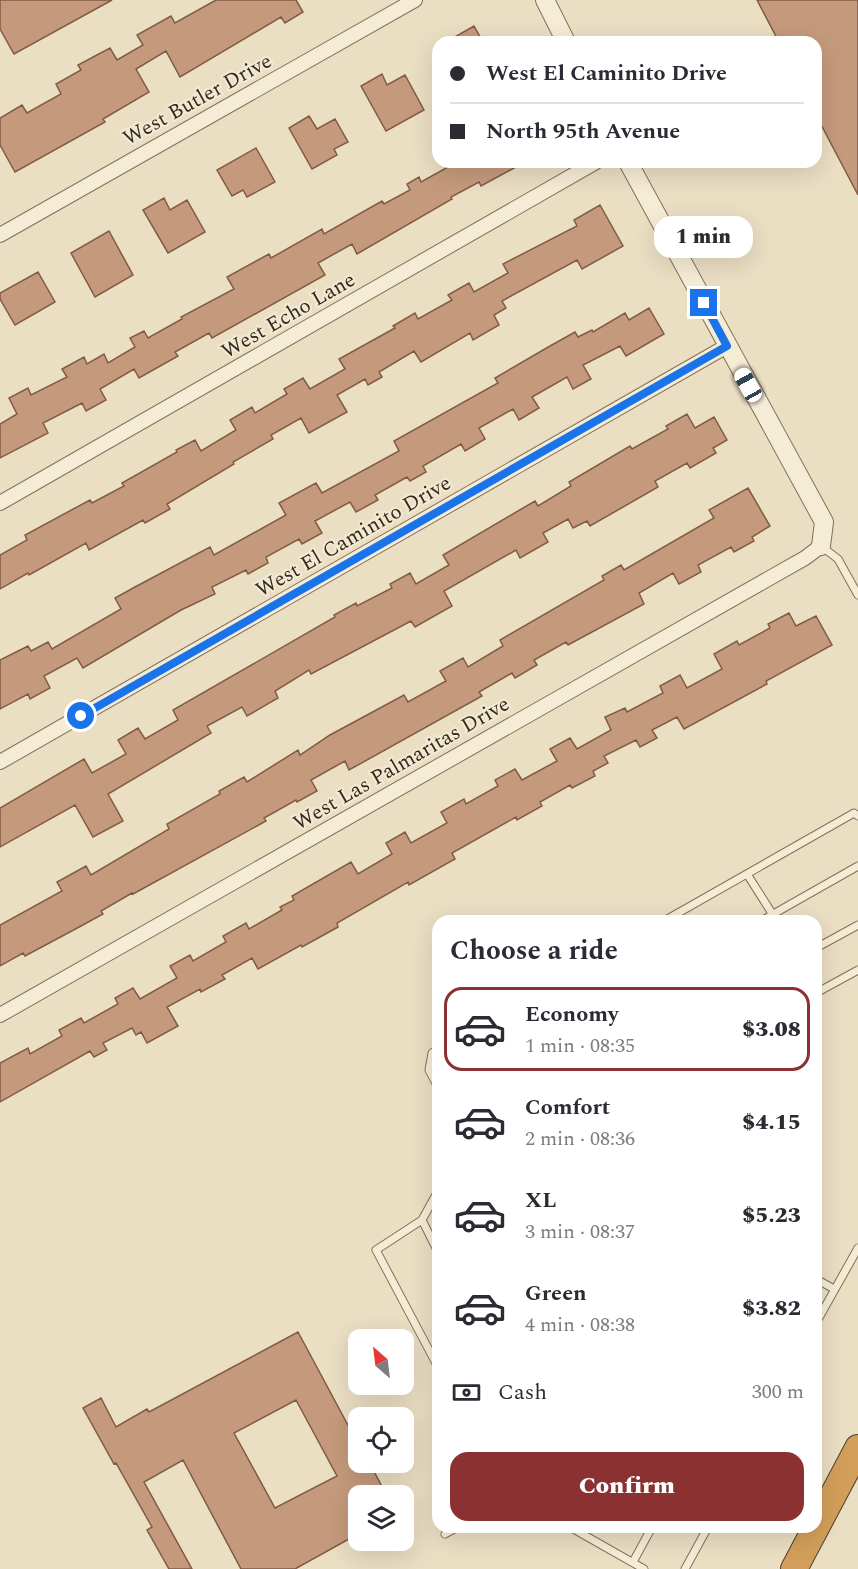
<!DOCTYPE html>
<meta charset="utf-8">
<style>
body{margin:0;font-family:Spectral,serif;background:#f7f7f7;color:#2b2b33;height:100vh;display:flex;flex-direction:column;font-size:22px;white-space:nowrap}
*{box-sizing:border-box;margin:0}
p{font-size:20px;color:#7c7c81}
.icon{flex:none;width:33px;height:33px;fill:none;stroke:currentColor;stroke-width:2;stroke-linecap:round;stroke-linejoin:round}
.map{position:relative;flex:1;overflow:hidden}
.side{position:absolute;left:432px;top:915px;width:390px;height:618px;display:flex;flex-direction:column;background:#fff;border-radius:18px;box-shadow:0 6px 24px #0002}
.side>*{flex:none}
.guide{position:absolute;left:432px;top:36px;width:390px;height:132px;border-radius:18px;box-shadow:0 6px 24px #0002;display:grid;align-content:center;height:132px;padding:0 18px;background:#fff}
.needle{width:39px;rotate:332deg}
.controls{position:absolute;left:348px;top:1329px;display:grid;gap:12px}
.controls a{display:grid;place-items:center;width:66px;height:66px;border-radius:12px;background:#fff;box-shadow:0 6px 24px #0002;font-size:30px}
.end{position:absolute;width:27px;height:27px;margin:-14px;border:8px solid #1a73e8;background:#fff;box-shadow:0 0 0 3px #fff}
.from{border-radius:50%}
.bubble{position:absolute;height:42px;border-radius:18px;background:#fff;box-shadow:0 6px 24px #0002;font-size:20px;font-weight:800;line-height:42px;text-align:center}
.car{position:absolute;width:18px;height:36px;margin:-18px -9px;border-radius:8px;box-shadow:0 0 4px 2px #0007;background:linear-gradient(#fff 24%,#345 0 40%,#fff 0 76%,#345 0 86%,#fff 0)}
.guide b{display:flex;align-items:center;gap:21px;height:57px;font-size:22px}
.guide b+b{border-top:2px solid #e1e1e2}
.guide i{width:15px;height:15px;background:#2b2b33}
ul{padding:0;list-style:none}
li{display:flex;align-items:center;gap:18px;height:84px;margin:0 12px 9px;padding:0 6px;border:3px solid transparent;border-radius:18px}
li div{flex:1}
li b{display:block;font-size:22px}
li em{font-style:normal;font-weight:800}
li.on{border-color:#8c3131}
li>.icon{width:54px;height:54px;stroke-width:1.5}
h2{padding:0 18px;font-size:27px;line-height:72px}
.pay{display:flex;align-items:center;gap:15px;height:66px;padding:0 18px;font-size:22px}
.pay p{margin-inline-start:auto}
.primary-button{display:flex;gap:12px;margin-top:auto;padding:12px 18px}
.primary-button a{flex:1;height:69px;border-radius:18px;background:#8c3131;color:#fff;font-size:24px;font-weight:800;line-height:69px;text-align:center}
.map>svg:first-child{display:block}
.building{fill:#c59a7c;stroke:#805b43;stroke-width:1.5;fill-rule:evenodd}
.lines{fill:none;stroke-linecap:round;stroke-linejoin:round}
.service-casing{stroke:#82705b;stroke-width:9}
.minor-casing{stroke:#82705b;stroke-width:16}
.tertiary-casing{stroke:#82705b;stroke-width:20}
.motorway-casing{stroke:#503f2f;stroke-width:28}
.service{stroke:#f5ecd5;stroke-width:7}
.minor{stroke:#f5ecd5;stroke-width:14}
.tertiary{stroke:#f5ecd5;stroke-width:18}
.motorway{stroke:#d39e5a;stroke-width:26}
.route{stroke:#1a73e8;stroke-width:8}
.labels{text-anchor:middle;stroke-width:4.5;stroke-linejoin:round;paint-order:stroke}
.street-label{font-size:21px;fill:#34291e;stroke:#f2e9d2}
</style>
<div class="map">
<svg width="858" height="1569" viewBox="0 0 858 1569">
<rect width="100%" height="100%" fill="#eadec3"/>
<!-- building -->
<path class="building" d="M0,0H112L14,54L0,29Z
M216,0H296L303,12L285,23L281,17L180,77L166,51L136,69L149,92L103,119L105,122L15,172L0,145V118L22,105L27,113L61,94L56,84L81,70L78,65L110,48L117,60L143,45L137,35L171,16L175,23Z
M757,0H858V195L816,115V42H779Z
M474,26L483,42H446Z
M382,74L387,85L405,75L424,110L386,131L361,86Z
M309,116L317,129L335,119L348,142L334,149L337,155L312,169L289,128Z
M256,148L275,182L247,197L243,190L232,196L217,170Z
M457,162H525L481,186L479,182L451,197L452,199L357,254L352,244L318,263L325,275L212,338L209,333L175,352L178,356L139,378L134,369L100,389L106,400L86,411L82,403L43,423L48,433L0,458V424L17,414L9,398L28,388L31,395L67,377L62,369L84,357L87,364L104,354L108,363L135,347L130,338L144,331L148,338L182,319L181,317L234,289L227,277L269,254L271,258L322,229L324,234L382,201L384,204L410,190L407,184L419,177L421,182Z
M164,198L170,210L187,200L205,232L168,253L143,210Z
M600,205L623,246L582,269L577,260L502,301L506,308L494,315L499,325L473,340L470,333L421,362L414,351L379,372L382,377L368,385L365,379L337,395L347,412L309,433L301,418L271,435L273,439L233,462L234,464L167,504L170,509L145,523L143,520L89,550L86,543L29,575L28,573L0,589V555L27,540L25,535L90,500L92,503L124,486L122,483L177,452L176,450L195,440L201,451L236,430L230,420L252,407L255,413L287,394L284,389L303,378L310,389L345,369L339,359L395,328L393,326L415,313L418,319L452,300L448,295L469,283L474,292L508,273L503,264L577,226L574,220Z
M109,231L133,275L95,297L71,253Z
M38,272L55,302L15,325L0,299V293Z
M649,308L664,334L626,356L620,346L583,365L591,379L573,389L567,377L532,397L539,408L519,420L513,409L479,428L485,439L465,451L461,444L423,466L426,472L410,481L407,477L375,495L378,500L356,512L350,502L315,521L322,533L302,544L299,539L266,557L268,563L248,574L246,570L212,587L215,594L181,610L83,668L77,658L44,676L50,688L30,699L28,694L0,709V660L28,646L31,651L48,642L52,649L121,609L115,598L135,587L210,547L214,555L286,515L279,503L316,483L322,493L399,451L394,441L498,383L495,378L550,346L575,332L578,337L592,330L593,332L625,313L629,320Z
M687,414L695,428L714,417L727,440L713,448L716,453L690,468L687,463L655,481L658,487L590,526L587,521L573,528L568,519L543,533L548,542L520,558L516,550L444,591L452,606L415,627L411,621L311,674L309,670L275,691L278,698L247,716L242,707L207,726L211,733L108,794L123,821L93,837L75,805L0,847V808L84,759L92,773L126,754L118,740L138,728L145,739L178,720L173,710L335,617L334,615L356,603L357,606L392,588L390,584L410,573L416,584L449,565L443,555L535,501L538,506L571,486L569,482L630,446L632,449L668,429L666,426Z
M748,488L770,526L752,537L754,541L734,552L731,547L698,565L701,572L679,584L673,573L639,593L644,604L568,645L566,642L534,660L537,665L515,678L512,673L479,692L482,696L349,770L345,761L311,780L317,791L297,802L296,800L264,818L266,821L133,894L132,893L101,911L103,914L81,926L25,956L23,953L0,966V925L62,891L57,882L86,866L91,875L169,829L167,824L220,794L219,791L244,777L247,782L298,750L300,755L330,735L404,695L408,702L446,681L440,671L463,658L468,667L503,646L500,640L604,580L602,576L621,565L624,570L714,518L709,510Z
M789,613L796,626L816,616L832,645L766,681L767,684L684,729L677,717L652,730L657,738L640,747L636,740L604,756L608,763L593,771L595,776L572,788L570,785L540,802L542,806L517,820L516,817L452,853L455,859L409,885L408,882L337,923L338,927L302,947L301,945L258,969L252,958L222,975L225,979L201,992L200,989L167,1007L178,1026L147,1043L141,1032L136,1035L132,1028L103,1043L107,1050L94,1057L90,1051L0,1102V1063L28,1048L30,1054L62,1036L59,1030L81,1018L84,1023L118,1004L115,998L133,988L140,999L177,978L170,966L190,955L193,961L226,942L223,936L246,923L249,929L282,910L280,907L294,900L292,896L351,862L358,874L392,854L386,843L405,832L411,843L447,823L441,812L464,799L466,804L498,786L495,780L515,769L522,780L557,761L550,749L570,738L577,749L611,730L605,717L625,708L627,712L663,693L660,686L680,675L687,688L722,669L714,654L737,641L739,645L770,628L768,624Z
M298,1332L358,1444V1462H369L387,1496H358V1534L295,1569H241L183,1460L144,1482L192,1569H169L147,1530L152,1527L116,1463L114,1464L83,1408L101,1398L116,1427L147,1409L149,1412ZM296,1400L337,1476L275,1508L234,1433Z"/>
<g class="lines">
<defs>
<path id="service" d="M821,546L838,559L858,595
M747,874L773,915
M664,921L854,813L858,816
M761,921L858,866
M816,948L858,925
M816,993L858,970
M438,1049L432,1053L429,1070L438,1087
M438,1191L422,1220L376,1250L438,1367
M422,1220L438,1252
M816,1279L834,1289
M816,1323L858,1248
M463,1527H479
M570,1527L644,1569
M445,1534L458,1527
M633,1562L652,1527
M685,1569L708,1527"/>
<path id="minor" d="M0,235L415,0
M0,503L596,162
M0,762L727,346
M0,1015L805,558L821,546"/>
<path id="tertiary" d="M545,0L566,42
M628,162L824,522L821,546"/>
<path id="motorway" d="M794,1569L858,1448"/>
</defs>
<!-- service casing -->
<use href="#service" class="service-casing"/>
<!-- minor casing -->
<use href="#minor" class="minor-casing"/>
<!-- tertiary casing -->
<use href="#tertiary" class="tertiary-casing"/>
<!-- motorway casing -->
<use href="#motorway" class="motorway-casing"/>
<!-- service -->
<use href="#service" class="service"/>
<!-- minor -->
<use href="#minor" class="minor"/>
<!-- tertiary -->
<use href="#tertiary" class="tertiary"/>
<!-- motorway -->
<use href="#motorway" class="motorway"/>
</g>
<g class="lines">
<!-- route -->
<path class="route" d="M81,716L727,346L704,303"/>
</g>
<g class="labels">
<!-- street labels -->
<g class="street-label">
<text transform="translate(197 99) rotate(-29)" y="7">West Butler Drive</text>
<text transform="translate(288 315) rotate(-30)" y="7">West Echo Lane</text>
<text transform="translate(353 536) rotate(-30)" y="7">West El Caminito Drive</text>
<text transform="translate(401 763) rotate(-30)" y="7">West Las Palmaritas Drive</text>
</g>
</g>
</svg>
<div class="controls">
<a><svg class="needle" viewBox="-14 -14 28 28"><path d="M0-13l5 13h-10z" fill="#e53935"/><path d="M0 13l5-13h-10z" fill="#7c7c81"/></svg></a>
<a><svg class="icon" aria-label="locate" viewBox="0 0 24 24"><circle cx="12" cy="12" r="6"/><path d="M12 2v4M12 18v4M2 12h4M18 12h4"/></svg></a>
<a><svg class="icon" aria-label="layers" viewBox="0 0 24 24"><path d="M12 4l9 5-9 5-9-5zM3 14l9 5 9-5"/></svg></a>
</div>
<i class="end from" style="left:81px;top:716px"></i>
<i class="end" style="left:704px;top:303px"></i>
<div class="bubble" style="left:654px;top:216px;width:99px">1 min</div>
<i class="car" style="left:748px;top:385px;rotate:331deg"></i>
<div class="guide">
<b><i class="from"></i>West El Caminito Drive</b>
<b><i></i>North 95th Avenue</b>
</div>
<section class="side">
<h2>Choose a ride</h2>
<ul>
<li class="on"><svg class="icon" aria-label="car" viewBox="0 0 24 24"><path d="M5 17H2v-5l4-1 3-4h7l3 4 3 1v5h-3M9 17h6M6 11h13"/><circle cx="7" cy="17" r="2"/><circle cx="17" cy="17" r="2"/></svg><div><b>Economy</b><p>1 min · 08:35</p></div><em>$3.08</em></li>
<li><svg class="icon" aria-label="car" viewBox="0 0 24 24"><path d="M5 17H2v-5l4-1 3-4h7l3 4 3 1v5h-3M9 17h6M6 11h13"/><circle cx="7" cy="17" r="2"/><circle cx="17" cy="17" r="2"/></svg><div><b>Comfort</b><p>2 min · 08:36</p></div><em>$4.15</em></li>
<li><svg class="icon" aria-label="car" viewBox="0 0 24 24"><path d="M5 17H2v-5l4-1 3-4h7l3 4 3 1v5h-3M9 17h6M6 11h13"/><circle cx="7" cy="17" r="2"/><circle cx="17" cy="17" r="2"/></svg><div><b>XL</b><p>3 min · 08:37</p></div><em>$5.23</em></li>
<li><svg class="icon" aria-label="car" viewBox="0 0 24 24"><path d="M5 17H2v-5l4-1 3-4h7l3 4 3 1v5h-3M9 17h6M6 11h13"/><circle cx="7" cy="17" r="2"/><circle cx="17" cy="17" r="2"/></svg><div><b>Green</b><p>4 min · 08:38</p></div><em>$3.82</em></li>
</ul>
<div class="pay"><svg class="icon" aria-label="cash" viewBox="0 0 24 24"><path d="M3 7h18v10H3z"/><circle cx="12" cy="12" r="2"/></svg>Cash<p>300 m</p></div>
<div class="primary-button"><a>Confirm</a></div>
</section>
</div>
